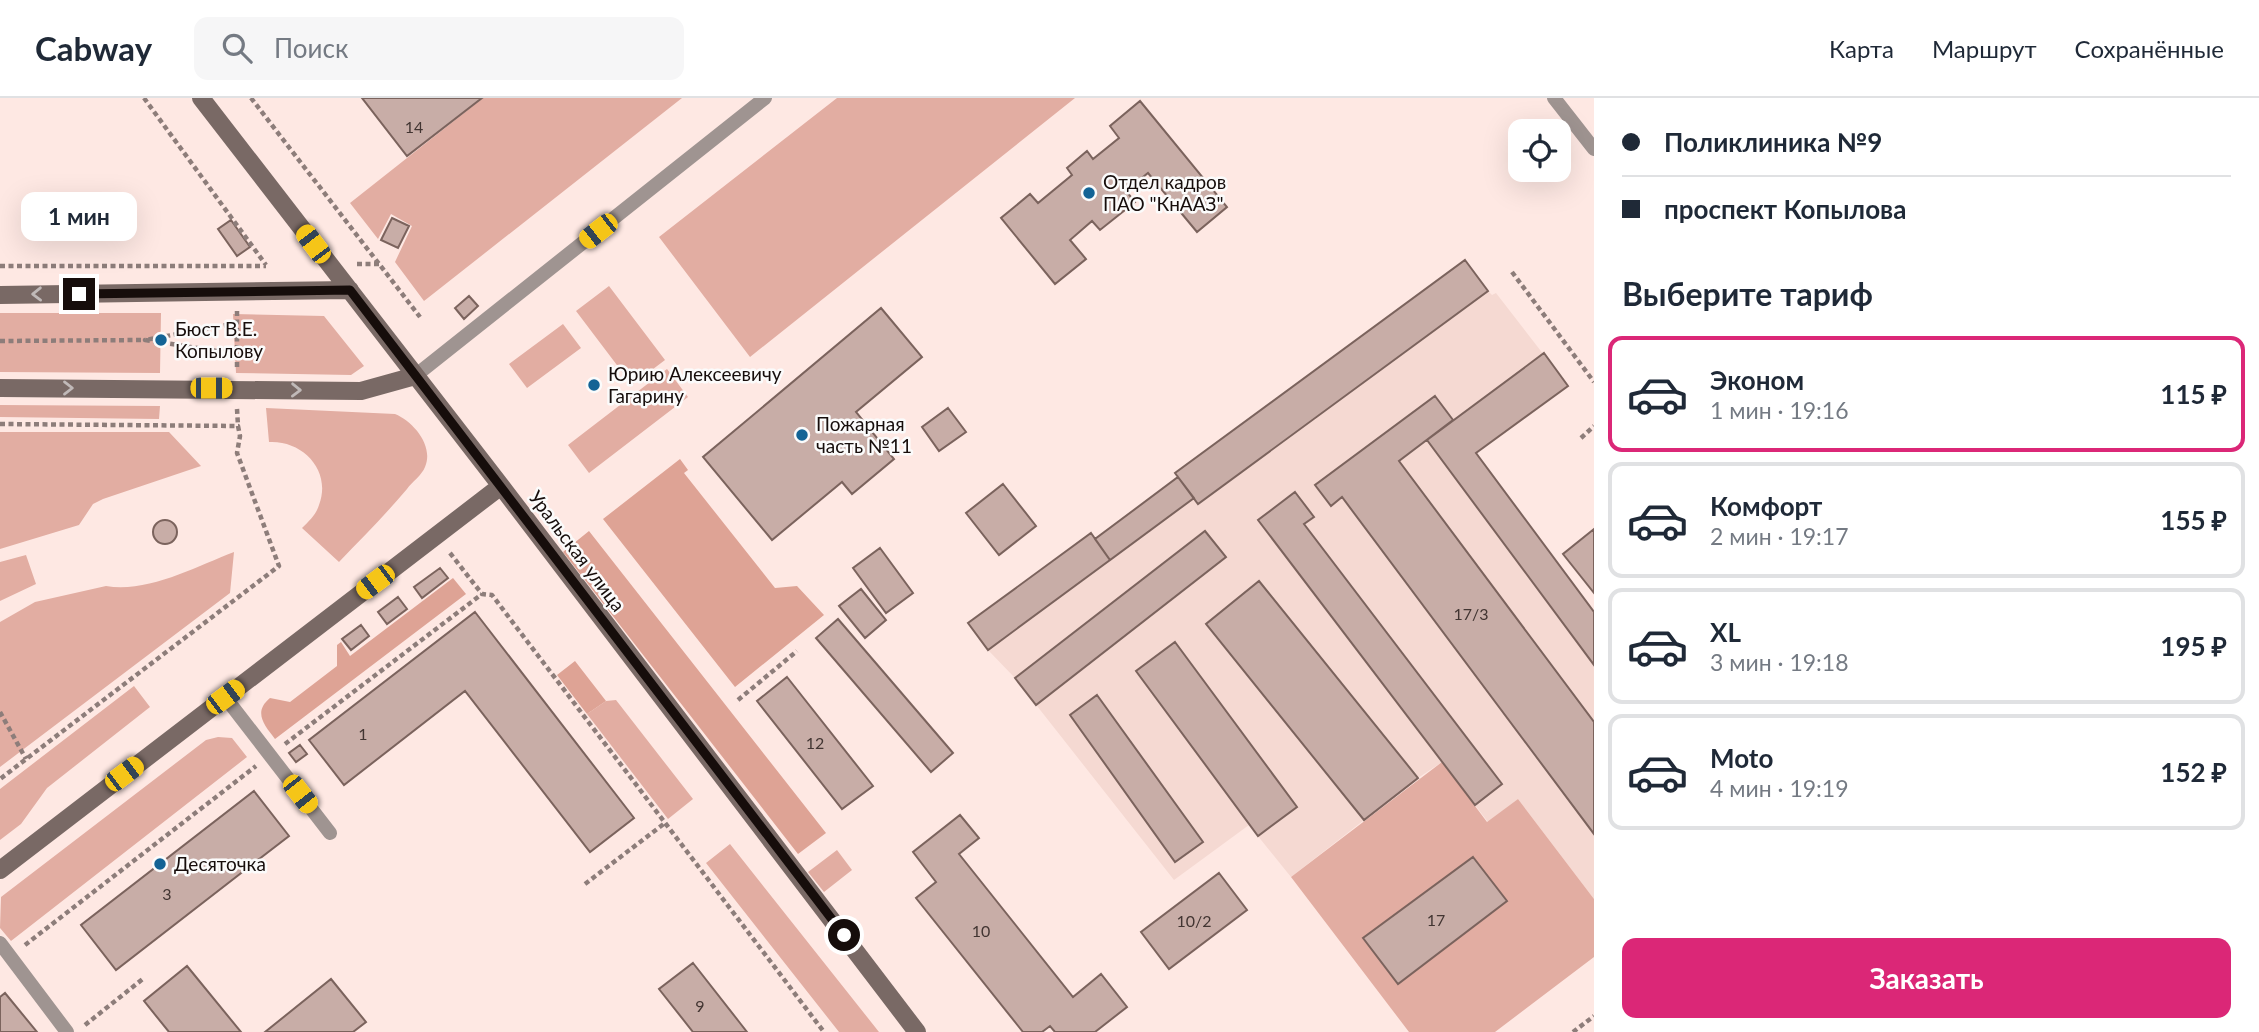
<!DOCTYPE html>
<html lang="ru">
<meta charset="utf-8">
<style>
body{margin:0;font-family:Lato,sans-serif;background:#f6f6f7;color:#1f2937;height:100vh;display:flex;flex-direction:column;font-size:26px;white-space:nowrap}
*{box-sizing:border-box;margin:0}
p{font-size:23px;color:#747a83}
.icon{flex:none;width:38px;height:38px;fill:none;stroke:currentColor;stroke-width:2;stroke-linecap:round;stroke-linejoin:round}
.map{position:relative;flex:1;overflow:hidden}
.panel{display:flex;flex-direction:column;background:#fff;width:665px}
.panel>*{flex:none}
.top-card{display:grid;align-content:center;height:154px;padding:0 28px;background:#fff}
.tools{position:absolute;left:1508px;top:21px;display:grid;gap:14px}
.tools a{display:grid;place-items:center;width:63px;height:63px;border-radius:14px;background:#fff;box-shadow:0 7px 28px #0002;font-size:35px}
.end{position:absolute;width:32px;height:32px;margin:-16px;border:9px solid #160d0b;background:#fff;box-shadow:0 0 0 4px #fff}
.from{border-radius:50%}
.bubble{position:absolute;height:49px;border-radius:14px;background:#fff;box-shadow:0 7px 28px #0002;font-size:23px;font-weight:700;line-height:49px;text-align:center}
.car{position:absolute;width:21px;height:42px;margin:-21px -10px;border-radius:9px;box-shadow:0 0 5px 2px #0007;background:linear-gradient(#f5c518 24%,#345 0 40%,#f5c518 0 76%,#345 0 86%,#f5c518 0)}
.top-card b{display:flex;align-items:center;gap:24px;height:66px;font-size:26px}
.top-card b+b{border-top:2px solid #e0e1e3}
.top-card i{width:18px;height:18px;background:#1f2937}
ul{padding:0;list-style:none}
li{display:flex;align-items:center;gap:21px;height:116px;margin:0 14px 10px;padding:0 14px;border:4px solid #e0e1e3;border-radius:14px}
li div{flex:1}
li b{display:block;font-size:26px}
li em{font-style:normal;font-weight:700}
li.on{border-color:#db2777}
li>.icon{width:63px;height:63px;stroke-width:1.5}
h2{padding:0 28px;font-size:32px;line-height:84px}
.button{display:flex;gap:14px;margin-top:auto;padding:14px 28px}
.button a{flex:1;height:80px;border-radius:14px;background:#db2777;color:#fff;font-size:28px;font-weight:700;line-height:80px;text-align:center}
header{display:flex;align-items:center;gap:42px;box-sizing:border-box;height:98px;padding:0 35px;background:#fff;border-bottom:2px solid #e0e1e3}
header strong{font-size:33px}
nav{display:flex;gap:38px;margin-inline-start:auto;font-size:24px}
.search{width:490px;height:63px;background:#f6f6f7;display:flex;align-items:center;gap:18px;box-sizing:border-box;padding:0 24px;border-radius:14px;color:#747a83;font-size:26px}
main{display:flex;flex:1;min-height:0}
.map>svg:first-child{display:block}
.built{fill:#f5d9d2}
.green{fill:#e2ada2}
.forest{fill:#dea395}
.building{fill:#c8ada7;stroke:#7b635d;stroke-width:2}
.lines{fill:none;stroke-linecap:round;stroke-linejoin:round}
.path{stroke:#8d7d7a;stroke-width:4.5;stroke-dasharray:5 3.5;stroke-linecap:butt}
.lane{stroke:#9f9491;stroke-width:14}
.secondary{stroke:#796965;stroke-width:18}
.oneway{stroke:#c0b9b8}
.route{stroke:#160d0b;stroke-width:9}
.poi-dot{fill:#136395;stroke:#fbfbfb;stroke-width:2.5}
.labels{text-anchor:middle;stroke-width:5;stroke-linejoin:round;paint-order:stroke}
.number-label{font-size:16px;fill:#423532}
.poi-label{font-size:19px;fill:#160d0b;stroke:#fbfbfb;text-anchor:start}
.street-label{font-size:19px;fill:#160d0b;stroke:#fbfbfb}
</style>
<header>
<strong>Cabway</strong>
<div class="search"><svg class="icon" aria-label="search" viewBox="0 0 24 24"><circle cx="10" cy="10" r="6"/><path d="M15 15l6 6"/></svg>Поиск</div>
<nav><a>Карта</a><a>Маршрут</a><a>Сохранённые</a></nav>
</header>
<main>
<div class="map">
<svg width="1594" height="934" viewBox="0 0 1594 934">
<rect width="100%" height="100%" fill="#fee8e3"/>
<!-- built -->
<path class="built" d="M1488,193L1492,197L1496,195L1568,288L1476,355L1594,514V801L1518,701L1488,724L1442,664L1418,680L1291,779L1249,727L1174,782L1015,580L988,552L968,525L1091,435L1095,440L1178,379Z"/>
<!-- green -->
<path class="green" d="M483,0H682L424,203L395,164L412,128L391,116L378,141L350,105Z
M837,0H1075L750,259L659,139Z
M609,188L665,262L632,287L576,213Z
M0,215H161L160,275L0,274Z
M233,216L324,218L364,268L351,277L236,275Z
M563,226L581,250L527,290L509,266Z
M667,271L688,299L589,375L568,347Z
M0,307L160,308L159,321L0,319Z
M266,310L395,316C414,324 434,348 425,369C422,377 412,384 407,391C386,416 362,440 339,464L302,430C309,423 316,417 319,407C332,373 303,342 269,344Z
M0,334H169L201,368L103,401L93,406L79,427L0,451Z
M234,454L230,495L0,669V524L35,504L106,488C148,495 195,469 234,454Z
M26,457L36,486L0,503V464Z
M134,588L150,609L47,690L21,726L0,742V691Z
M616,602L693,701L668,721L587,616L606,603Z
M218,639L232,640L247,659L11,843L0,830L1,799L206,642Z
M1442,664L1487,724L1518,701L1594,801V859L1495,934H1409L1291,779Z
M730,746L879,934H839L706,765Z
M837,752L852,772L824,794L808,774Z"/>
<!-- forest -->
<path class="forest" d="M680,361L688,372L684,375L775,490L797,488L824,517L735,589L603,421Z
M589,433L826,735L798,756L563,454Z
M453,480L466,496L275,641C264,627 253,614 270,600L290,604L337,568V547L341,544L350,558Z
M575,563L606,603L587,616L557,577Z"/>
<!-- building -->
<path class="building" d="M362,0H482L407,58Z
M1140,3L1227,109L1197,134L1148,75L1126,93L1135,104L1100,132L1092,123L1070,142L1086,161L1055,186L1001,120L1030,96L1038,105L1072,77L1067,70L1087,53L1093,61L1119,40L1110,28Z
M392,120L409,128L398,150L381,142Z
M231,122L250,149L237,158L218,131Z
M1465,162L1488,193L1198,406L1175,375Z
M469,198L478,208L464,221L455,210Z
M881,210L922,259L856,314L894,361L852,396L842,384L772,442L703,359Z
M1544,255L1568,288L1476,355L1594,514V567L1427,342Z
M1435,298L1453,322L1399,363L1594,624V736L1342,399L1331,408L1315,387Z
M948,310L966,334L939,353L922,329Z
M1178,379L1194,400L1110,462L1095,441Z
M1003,386L1036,428L999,457L966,415Z
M1295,394L1314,419L1304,426L1502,686L1475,707L1258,422Z
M153 434a12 12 0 1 1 24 0a12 12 0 1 1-24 0Z
M1594,431V495L1563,456Z
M1205,433L1226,459L1036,607L1015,580Z
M1091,435L1110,462L988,552L968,525Z
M880,450L913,495L886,515L853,470Z
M440,470L448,480L422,500L414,489Z
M1259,483L1418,680L1364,722L1206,526Z
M861,491L886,522L865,540L839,508Z
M398,499L407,511L387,526L378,514Z
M475,514L634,720L590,754L465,593L344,687L309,642Z
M838,521L953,655L931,674L816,540Z
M361,527L369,538L351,552L342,541Z
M1175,544L1297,709L1258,738L1136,573Z
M787,579L873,688L842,711L757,603Z
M1097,597L1203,744L1175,764L1070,617Z
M300,647L307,656L296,664L289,655Z
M254,693L289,738L116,872L81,827Z
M960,717L979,740L959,756L1073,899L1101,876L1127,909L1095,934H1055L1050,928L1042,934H1023L916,800L936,784L913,754Z
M1473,759L1507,803L1398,886L1363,840Z
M1219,775L1247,812L1169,871L1141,834Z
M693,865L740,925L747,934H693L659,891Z
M187,868L241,934H169L144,903Z
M331,881L366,924L353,934H265Z
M5,895L37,934H0V899Z"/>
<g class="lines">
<!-- path -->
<path class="path" d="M144,0L266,167
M251,0L420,219
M357,166H380
M0,168H266
M1512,174L1594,284
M237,213V271
M237,225L145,242L237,256
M0,243L145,242
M237,311L238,328
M0,326L238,328L240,338L237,355L279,468L0,681
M1581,340L1594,328
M450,455L482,496L492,497L824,934
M738,602L797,553
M0,614L26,661
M285,646L482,496
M585,786L665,725
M25,847L256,668
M85,927L144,880
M1573,934L1594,918"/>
<!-- lane -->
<path class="lane" d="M1554,0L1594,51
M415,278L765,0
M225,599L330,735
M0,845L67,934"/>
<!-- secondary -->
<path class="secondary" d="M201,0L501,388L917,934
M0,197L350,192
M0,290L361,293L415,278
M0,772L501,388"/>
</g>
<!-- one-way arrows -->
<defs><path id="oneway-chevron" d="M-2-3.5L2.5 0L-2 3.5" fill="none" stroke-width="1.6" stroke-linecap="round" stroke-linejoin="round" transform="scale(1.75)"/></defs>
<g class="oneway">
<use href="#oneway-chevron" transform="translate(37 196) rotate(179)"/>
<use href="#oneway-chevron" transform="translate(68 290)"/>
<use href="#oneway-chevron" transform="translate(296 292) rotate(1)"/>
</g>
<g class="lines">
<!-- route -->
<path class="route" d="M79,196L350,192L844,837"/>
</g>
<!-- markers -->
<g class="poi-dot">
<circle cx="1089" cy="95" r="7"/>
<circle cx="161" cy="242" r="7"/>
<circle cx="594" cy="287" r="7"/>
<circle cx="802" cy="337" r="7"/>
<circle cx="160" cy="766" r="7"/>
</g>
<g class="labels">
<!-- number labels -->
<g class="number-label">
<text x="414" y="35">14</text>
<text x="1471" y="522">17/3</text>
<text x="363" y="642">1</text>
<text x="815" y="651">12</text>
<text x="167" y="802">3</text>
<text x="1436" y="828">17</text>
<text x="1194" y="829">10/2</text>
<text x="981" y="839">10</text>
<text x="700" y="914">9</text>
</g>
<!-- poi labels -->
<g class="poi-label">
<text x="1103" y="91">Отдел кадров<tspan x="1103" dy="22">ПАО "КнААЗ"</tspan></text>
<text x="175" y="238">Бюст В.Е.<tspan x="175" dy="22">Копылову</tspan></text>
<text x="608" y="283">Юрию Алексеевичу<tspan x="608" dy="22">Гагарину</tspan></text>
<text x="816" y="333">Пожарная<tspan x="816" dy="22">часть №11</tspan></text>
<text x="174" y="773">Десяточка</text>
</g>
<!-- street labels -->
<g class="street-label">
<text transform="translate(577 453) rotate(53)" y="7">Уральская улица</text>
</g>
</g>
</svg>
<div class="tools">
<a><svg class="icon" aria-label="locate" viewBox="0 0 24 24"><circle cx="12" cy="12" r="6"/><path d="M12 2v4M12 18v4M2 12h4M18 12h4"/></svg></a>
</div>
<i class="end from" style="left:844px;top:837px"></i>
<i class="end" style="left:79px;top:196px"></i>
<div class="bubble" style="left:21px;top:94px;width:116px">1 мин</div>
<i class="car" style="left:598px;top:133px;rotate:232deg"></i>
<i class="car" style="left:313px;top:146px;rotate:323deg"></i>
<i class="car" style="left:211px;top:290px;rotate:90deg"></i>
<i class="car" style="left:375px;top:484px;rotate:233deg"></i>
<i class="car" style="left:225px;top:599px;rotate:53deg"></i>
<i class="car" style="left:124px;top:676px;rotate:53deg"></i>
<i class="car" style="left:300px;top:696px;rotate:142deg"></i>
</div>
<section class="panel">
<div class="top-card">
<b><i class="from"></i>Поликлиника №9</b>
<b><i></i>проспект Копылова</b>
</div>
<h2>Выберите тариф</h2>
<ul>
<li class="on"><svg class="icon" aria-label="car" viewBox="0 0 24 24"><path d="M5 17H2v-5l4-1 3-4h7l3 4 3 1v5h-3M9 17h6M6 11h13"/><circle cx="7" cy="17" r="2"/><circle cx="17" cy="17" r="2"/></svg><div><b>Эконом</b><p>1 мин · 19:16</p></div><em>115 ₽</em></li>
<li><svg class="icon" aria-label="car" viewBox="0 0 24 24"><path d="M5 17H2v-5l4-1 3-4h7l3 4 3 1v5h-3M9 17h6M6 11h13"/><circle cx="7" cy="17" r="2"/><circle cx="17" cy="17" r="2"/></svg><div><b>Комфорт</b><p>2 мин · 19:17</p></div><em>155 ₽</em></li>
<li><svg class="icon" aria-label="car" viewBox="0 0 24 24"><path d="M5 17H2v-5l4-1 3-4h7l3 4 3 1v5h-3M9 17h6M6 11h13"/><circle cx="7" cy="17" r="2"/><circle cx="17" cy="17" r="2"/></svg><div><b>XL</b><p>3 мин · 19:18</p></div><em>195 ₽</em></li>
<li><svg class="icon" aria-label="car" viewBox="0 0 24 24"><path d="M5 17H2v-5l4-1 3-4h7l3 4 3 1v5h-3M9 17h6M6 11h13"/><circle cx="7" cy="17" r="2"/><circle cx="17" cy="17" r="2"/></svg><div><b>Moto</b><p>4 мин · 19:19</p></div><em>152 ₽</em></li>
</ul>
<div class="button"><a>Заказать</a></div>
</section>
</main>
